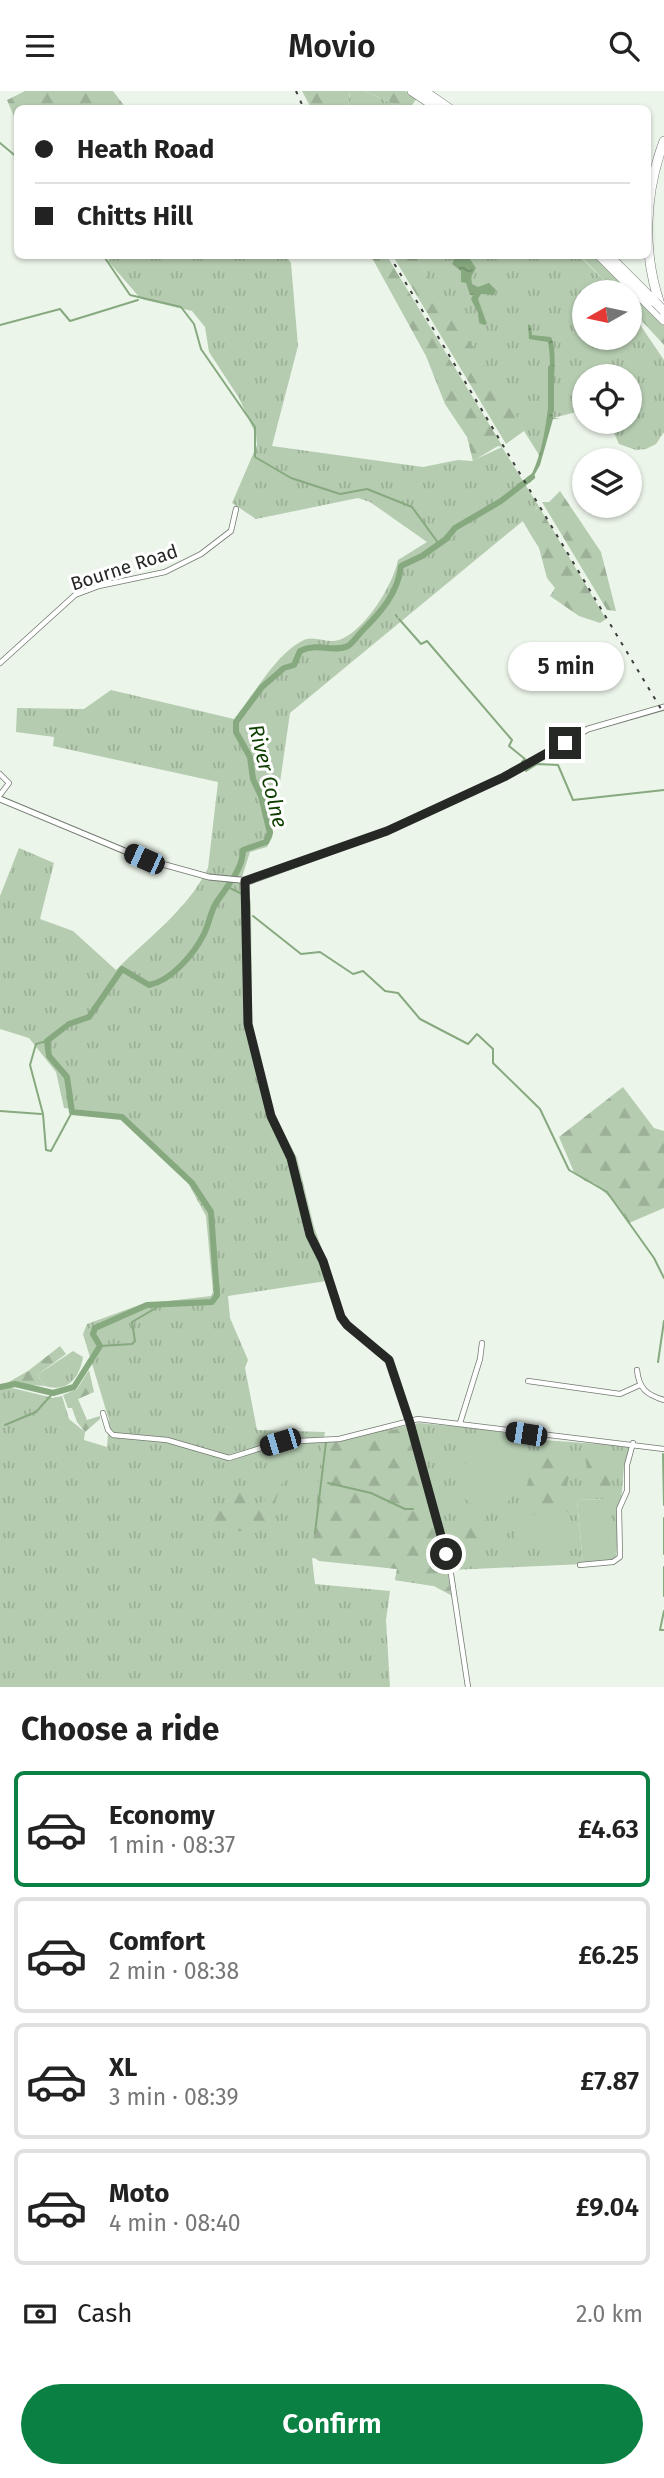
<!DOCTYPE html>
<meta charset="utf-8">
<style>
body{margin:0;font-family:"Fira Sans",sans-serif;background:#f2f2f2;color:#222;height:100vh;display:flex;flex-direction:column;font-size:26px;white-space:nowrap}
*{box-sizing:border-box;margin:0}
p{font-size:23px;color:#767676}
.icon{flex:none;width:38px;height:38px;fill:none;stroke:currentColor;stroke-width:2;stroke-linecap:round;stroke-linejoin:round}
.map{position:relative;height:1596px;overflow:hidden}
.side{display:flex;flex-direction:column;background:#fff;flex:1}
.side>*{flex:none}
.banner{position:absolute;left:14px;top:14px;width:637px;height:154px;border-radius:10px;box-shadow:0 2px 5px #0004;display:grid;align-content:center;height:154px;padding:0 21px;background:#fff}
.needle{width:46px;rotate:261deg}
.controls{position:absolute;left:572px;top:189px;display:grid;gap:14px}
.controls a{display:grid;place-items:center;width:70px;height:70px;border-radius:50%;background:#fff;box-shadow:0 2px 5px #0004;font-size:35px}
.end{position:absolute;width:32px;height:32px;margin:-16px;border:9px solid #252824;background:#fff;box-shadow:0 0 0 4px #fff}
.from{border-radius:50%}
.bubble{position:absolute;height:49px;border-radius:24px;background:#fff;box-shadow:0 2px 5px #0004;font-size:23px;font-weight:600;line-height:49px;text-align:center}
.car{position:absolute;width:21px;height:42px;margin:-21px -10px;border-radius:9px;box-shadow:0 0 5px 2px #0007;background:linear-gradient(#222 24%,#8ab4d8 0 40%,#222 0 76%,#8ab4d8 0 86%,#222 0)}
.banner b{display:flex;align-items:center;gap:24px;height:66px;font-size:26px}
.banner b+b{border-top:2px solid #e0e0e0}
.banner i{width:18px;height:18px;background:#222}
ul{padding:0;list-style:none}
li{display:flex;align-items:center;gap:21px;height:116px;margin:0 14px 10px;padding:0 7px;border:4px solid #e0e0e0;border-radius:10px}
li div{flex:1}
li b{display:block;font-size:26px}
li em{font-style:normal;font-weight:600}
li.selected{border-color:#0b8043}
li>.icon{width:63px;height:63px;stroke-width:1.5}
h2{padding:0 21px;font-size:32px;line-height:84px}
.pay{display:flex;align-items:center;gap:18px;height:77px;padding:0 21px;font-size:26px}
.pay p{margin-inline-start:auto}
.action{display:flex;gap:14px;margin-top:auto;padding:14px 21px}
.action a{flex:1;height:80px;border-radius:42px;background:#0b8043;color:#fff;font-size:28px;font-weight:600;line-height:80px;text-align:center}
header{display:flex;justify-content:space-between;align-items:center;height:91px;padding:0 21px;background:#fff;font-size:32px;font-weight:600}
.map>svg:first-child{display:block}
.grass{fill:url(#grass-tufts)}
.forest{fill:url(#forest-firs)}
.green{fill:#b5ccb0}
.water{fill:url(#water-ripples)}
.lines{fill:none;stroke-linecap:round;stroke-linejoin:round}
.stream{stroke:#87a97f;stroke-width:2}
.river{stroke:#87a97f;stroke-width:6}
.street-casing{stroke:#737a71;stroke-width:6}
.secondary-casing{stroke:#737a71;stroke-width:7}
.highway-casing{stroke:#737a71;stroke-width:10}
.street{stroke:#fff;stroke-width:4.5}
.secondary{stroke:#fff;stroke-width:5}
.highway{stroke:#fff;stroke-width:9}
.rail{stroke:#3b3f3a;stroke-width:2;stroke-dasharray:3.5 7;stroke-linecap:butt}
.highway-bridge-casing{stroke:#737a71;stroke-width:10;stroke-linecap:butt}
.highway-bridge{stroke:#fff;stroke-width:9}
.route{stroke:#252824;stroke-width:9}
.labels{text-anchor:middle;stroke-width:6;stroke-linejoin:round;paint-order:stroke}
.street-label{font-size:19px;fill:#252824;stroke:#fff}
.water-label{font-size:21px;font-style:italic;fill:#0f3f01;stroke:#fff}
</style>
<header><svg class="icon" aria-label="menu" viewBox="0 0 24 24"><path d="M4 6h16M4 12h16M4 18h16"/></svg>Movio<svg class="icon" aria-label="search" viewBox="0 0 24 24"><circle cx="10" cy="10" r="6"/><path d="M15 15l6 6"/></svg></header>
<div class="map">
<svg width="664" height="1596" viewBox="0 0 664 1596">
<defs>
<pattern id="grass-tufts" width="24" height="20" patternUnits="userSpaceOnUse" patternTransform="scale(1.75)"><rect width="24" height="20" fill="#b5ccb0"/><path d="M3 7l-1-3M5 7V3M7 7l1-3M15 17l-1-3M17 17v-4M19 17l1-3" fill="none" stroke="#9caf97"/></pattern>
<pattern id="forest-firs" width="22" height="20" patternUnits="userSpaceOnUse" patternTransform="scale(1.75)"><rect width="22" height="20" fill="#b5ccb0"/><path d="M5 1l3.5 6h-7zM16 11l3.5 6h-7z" fill="#9caf97"/></pattern>
<pattern id="water-ripples" width="26" height="14" patternUnits="userSpaceOnUse" patternTransform="scale(1.75)"><rect width="26" height="14" fill="#87a97f"/><path d="M2 4q2-2 4 0t4 0M15 11q2-2 4 0t4 0" fill="none" stroke="#6e8a68"/></pattern>
</defs>
<rect width="100%" height="100%" fill="#ecf5ea"/>
<!-- grass -->
<path class="grass" d="M350,0H365L402,17L348,18Z
M115,164L286,165L291,172L298,255L272,355L423,376L458,369L472,370L502,356L538,414L535,420L290,622L272,747L267,756L250,761L242,786L248,796L251,813L252,934L274,1022L297,1067L314,1136L333,1189L228,1205L230,1227L248,1269L245,1277L257,1339L325,1341L323,1352L419,1332L484,1338L543,1349L628,1355L630,1357L624,1376L616,1468L602,1408L577,1409L583,1473L452,1479L448,1484L451,1504L434,1495L395,1489L397,1478L312,1467L315,1493L390,1500L386,1529L390,1596H0V1294L53,1307L62,1305L69,1328L85,1341L84,1349L107,1356L109,1329L83,1243L87,1233L142,1213L211,1205L213,1201L206,1125L188,1092L124,1024L64,1017L56,981L29,947L0,938V805L19,757L54,772L40,828L73,840L116,879C148,847 188,818 208,777L218,691L53,655L54,646L16,641L17,617L84,618L111,599L234,628C252,606 277,562 302,550C314,543 326,553 339,549C365,540 393,494 398,469L427,451L370,411L358,407L256,428L232,412L257,354L256,344L239,307L209,261L205,236L192,220L141,208L108,170Z
M415,165H580L615,201H584V247H630V219L664,269V341L656,353L646,358L636,359L619,353L609,331H630V285H584V319L553,327L539,364Z
M73,1260L83,1266C80,1286 68,1302 45,1295L37,1284Z"/>
<!-- forest -->
<path class="forest" d="M25,0H113L126,17L18,18L17,33L7,9Z
M302,0H350L348,17H311Z
M365,0H405L417,7L410,17H402Z
M371,165H387L503,356L498,355L473,370L467,346L445,313L426,265Z
M393,165H415L514,320L524,340L506,353Z
M581,165H596L664,232V254L630,217V201H615Z
M560,400L601,461L616,520L607,519L542,411H549Z
M538,414L606,528L600,532L579,525L550,505L555,497L547,487L539,457L522,429L536,419Z
M623,996L654,1037L664,1040V1117L629,1132L614,1110L594,1092L585,1090L574,1081L559,1046Z
M60,1255L66,1263L37,1284L45,1295L7,1292L28,1280Z
M89,1279L94,1301L78,1308L87,1329L100,1325V1328L85,1341L77,1331L72,1317H68L63,1304L77,1298Z
M408,1336L451,1504L434,1495L395,1489L397,1478L319,1470L312,1465L322,1352Z
M588,1359L597,1364L600,1360L612,1366L610,1405L591,1408L585,1364Z
M536,1365C554,1365 561,1366 570,1382L567,1393L578,1424L573,1425C547,1404 537,1421 512,1421L523,1407Z
M276,1379L286,1381L265,1440H216L212,1437L218,1420L232,1415L242,1397L247,1414L264,1411Z
M485,1429L493,1436L492,1446L486,1448L484,1457L458,1467C455,1454 458,1442 466,1431Z"/>
<!-- green -->
<path class="green" d="M490,1352C554,1349 512,1451 464,1407C455,1382 467,1361 490,1352Z
M603,1408L616,1468L583,1473L577,1409Z
M563,1421L565,1455L517,1458L514,1425Z"/>
<!-- water -->
<path class="water" d="M467,164L476,177L471,186L472,193L478,196L489,192L496,199L494,204L481,203L478,208L487,233L484,234L479,232L478,222L471,208L473,204H470L466,192L461,191V180L452,173L456,166Z
M528,233L531,235L532,244L551,246C559,261 551,306 553,327L560,328H553L540,374L530,392L528,389C547,363 554,282 548,251L529,248Z"/>
<g class="lines">
<!-- stream -->
<path class="stream" d="M0,52L18,67
M103,164L130,204L181,216L194,233L201,258L255,336V366L291,387L340,403L367,398L412,416L439,453
M0,234L60,218L70,230L138,209
M396,524L397,526
M399,528L421,553L427,550L512,649L509,655L525,668L522,671
M526,680L537,673L558,674L573,709L664,699
M228,796L242,803
M253,825L301,863L320,861L353,883L363,880L385,900L398,902L420,928L468,953L477,943L493,958V972L540,1018L569,1079L607,1101L654,1167L664,1187
M47,950L36,953L30,974L43,1023L46,1059L51,1060L72,1021
M0,1020L41,1023
M100,1255L132,1253L135,1250L132,1231L161,1214
M658,1271L664,1230
M5,1334L36,1321L53,1302
M663,1363L664,1414
M328,1392L371,1402L405,1418H413
M664,1427V1463
M315,1442L326,1351
M664,1476V1505
M664,1520L660,1539H664"/>
<!-- river -->
<path class="river" d="M551,277V319
M0,1296L15,1293L53,1302L74,1296L100,1255L93,1243L95,1237L147,1214L212,1211L217,1204L211,1121L192,1092L122,1026L72,1021L67,986L49,965L47,950L69,933L89,926L122,878L149,894C171,890 194,863 204,843C209,833 210,822 216,812C226,796 243,779 243,759L266,751L270,742L261,705L253,688L250,666L236,641V631L262,596L284,577L294,574L300,560C319,551 334,562 348,555C353,552 358,544 363,539C381,521 398,502 401,475L422,465L446,448L455,437L501,410L532,386"/>
<defs>
<path id="street" d="M0,572L75,504L99,495L165,481L201,463L231,440L236,418
M0,683L9,692L0,704
M245,790L248,933L271,1025L291,1067L310,1144L323,1170L341,1226L347,1234L389,1269L410,1332L451,1483L468,1596
M637,1279C639,1298 647,1304 664,1309
M528,1290L620,1303L640,1294
M103,1322L108,1339L113,1344L167,1349L229,1367L280,1351L339,1348L418,1328L664,1358
M460,1332L480,1268L482,1252
M580,1474L613,1471L620,1466L619,1418L627,1400V1374L633,1352"/>
<path id="secondary" d="M0,708L144,768L209,786L250,790L387,740L504,686L588,638L664,616"/>
<path id="highway" d="M412,0L439,18
M424,0L450,18
M599,164L664,229
M608,164L655,211
M661,216C642,163 644,103 664,50"/>
</defs>
<!-- street casing -->
<use href="#street" class="street-casing"/>
<!-- secondary casing -->
<use href="#secondary" class="secondary-casing"/>
<!-- highway casing -->
<use href="#highway" class="highway-casing"/>
<!-- street -->
<use href="#street" class="street"/>
<!-- secondary -->
<use href="#secondary" class="secondary"/>
<!-- highway -->
<use href="#highway" class="highway"/>
<!-- rail -->
<path class="rail" d="M296,0L304,18
M389,164L664,623"/>
<defs>
<path id="highway-bridge" d="M655,211L664,220"/>
</defs>
<!-- highway-bridge casing -->
<use href="#highway-bridge" class="highway-bridge-casing"/>
<!-- highway-bridge -->
<use href="#highway-bridge" class="highway-bridge"/>
</g>
<g class="lines">
<!-- route -->
<path class="route" d="M446,1463L410,1332L389,1269L347,1234L341,1226L323,1170L310,1144L291,1067L271,1025L248,933L245,790L387,740L504,686L565,652"/>
</g>
<g class="labels">
<!-- street labels -->
<g class="street-label">
<text transform="translate(124 476) rotate(-18)" y="7">Bourne Road</text>
</g>
<!-- water labels -->
<g class="water-label">
<text transform="translate(268 685) rotate(76)" y="7">River Colne</text>
</g>
</g>
</svg>
<div class="controls">
<a><svg class="needle" viewBox="-14 -14 28 28"><path d="M0-13l5 13h-10z" fill="#e53935"/><path d="M0 13l5-13h-10z" fill="#767676"/></svg></a>
<a><svg class="icon" aria-label="locate" viewBox="0 0 24 24"><circle cx="12" cy="12" r="6"/><path d="M12 2v4M12 18v4M2 12h4M18 12h4"/></svg></a>
<a><svg class="icon" aria-label="layers" viewBox="0 0 24 24"><path d="M12 4l9 5-9 5-9-5zM3 14l9 5 9-5"/></svg></a>
</div>
<i class="end from" style="left:446px;top:1463px"></i>
<i class="end" style="left:565px;top:652px"></i>
<div class="bubble" style="left:508px;top:551px;width:116px">5 min</div>
<i class="car" style="left:144px;top:768px;rotate:294deg"></i>
<i class="car" style="left:526px;top:1343px;rotate:279deg"></i>
<i class="car" style="left:280px;top:1351px;rotate:253deg"></i>
<div class="banner">
<b><i class="from"></i>Heath Road</b>
<b><i></i>Chitts Hill</b>
</div>
</div>
<section class="side">
<h2>Choose a ride</h2>
<ul>
<li class="selected"><svg class="icon" aria-label="car" viewBox="0 0 24 24"><path d="M5 17H2v-5l4-1 3-4h7l3 4 3 1v5h-3M9 17h6M6 11h13"/><circle cx="7" cy="17" r="2"/><circle cx="17" cy="17" r="2"/></svg><div><b>Economy</b><p>1 min · 08:37</p></div><em>£4.63</em></li>
<li><svg class="icon" aria-label="car" viewBox="0 0 24 24"><path d="M5 17H2v-5l4-1 3-4h7l3 4 3 1v5h-3M9 17h6M6 11h13"/><circle cx="7" cy="17" r="2"/><circle cx="17" cy="17" r="2"/></svg><div><b>Comfort</b><p>2 min · 08:38</p></div><em>£6.25</em></li>
<li><svg class="icon" aria-label="car" viewBox="0 0 24 24"><path d="M5 17H2v-5l4-1 3-4h7l3 4 3 1v5h-3M9 17h6M6 11h13"/><circle cx="7" cy="17" r="2"/><circle cx="17" cy="17" r="2"/></svg><div><b>XL</b><p>3 min · 08:39</p></div><em>£7.87</em></li>
<li><svg class="icon" aria-label="car" viewBox="0 0 24 24"><path d="M5 17H2v-5l4-1 3-4h7l3 4 3 1v5h-3M9 17h6M6 11h13"/><circle cx="7" cy="17" r="2"/><circle cx="17" cy="17" r="2"/></svg><div><b>Moto</b><p>4 min · 08:40</p></div><em>£9.04</em></li>
</ul>
<div class="pay"><svg class="icon" aria-label="cash" viewBox="0 0 24 24"><path d="M3 7h18v10H3z"/><circle cx="12" cy="12" r="2"/></svg>Cash<p>2.0 km</p></div>
<div class="action"><a>Confirm</a></div>
</section>
